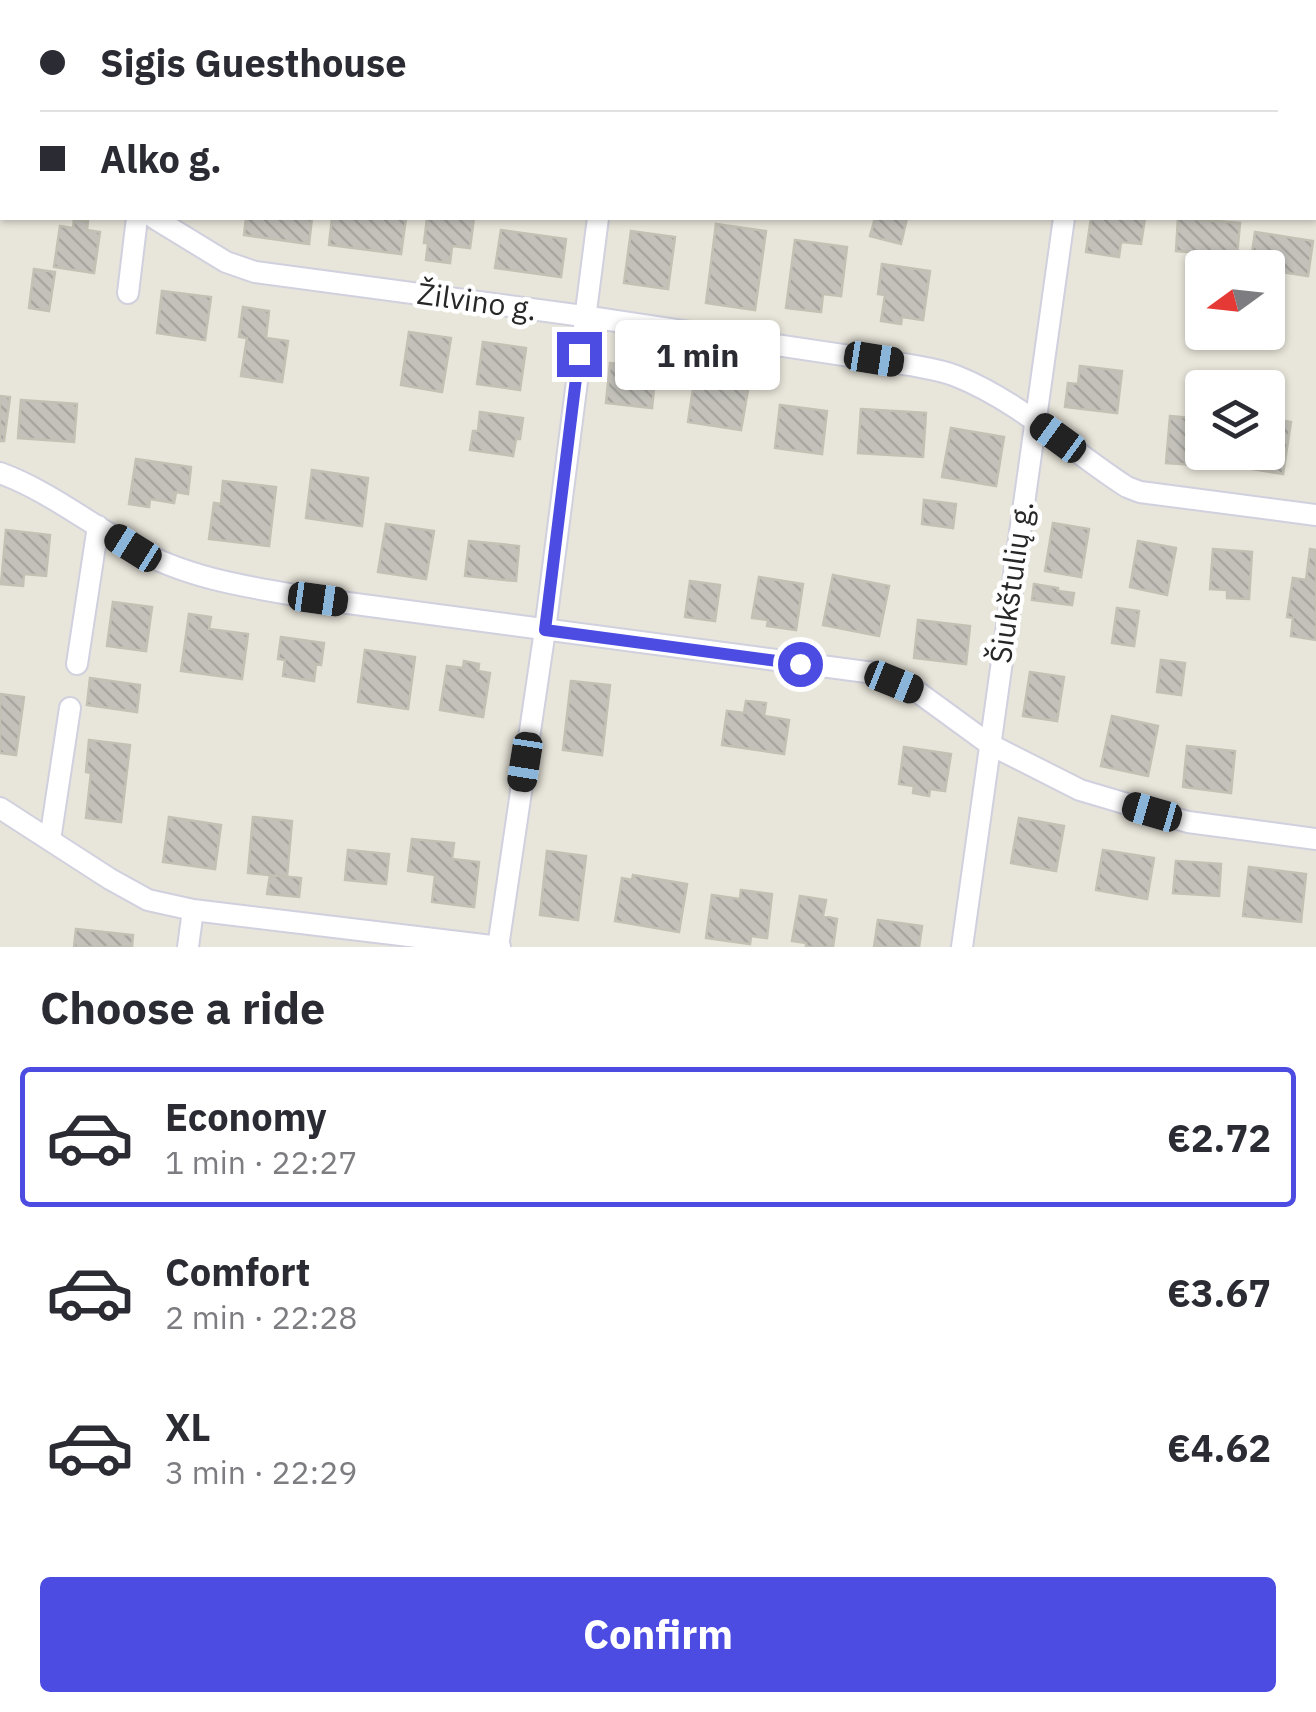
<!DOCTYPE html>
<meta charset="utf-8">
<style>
body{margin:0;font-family:"IBM Plex Sans",sans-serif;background:#f2f2f3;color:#2b2b33;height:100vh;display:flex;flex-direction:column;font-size:38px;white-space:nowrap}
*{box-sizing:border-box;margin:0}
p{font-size:32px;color:#7c7c81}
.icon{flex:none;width:55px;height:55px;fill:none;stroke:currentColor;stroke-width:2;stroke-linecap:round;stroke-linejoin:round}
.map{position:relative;height:947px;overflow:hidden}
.panel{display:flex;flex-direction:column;background:#fff;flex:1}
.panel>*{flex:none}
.hud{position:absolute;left:0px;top:0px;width:1318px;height:220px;box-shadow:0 2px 8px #0004;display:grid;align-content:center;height:220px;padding:0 40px;background:#fff}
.needle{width:65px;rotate:255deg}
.buttons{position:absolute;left:1185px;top:250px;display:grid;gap:20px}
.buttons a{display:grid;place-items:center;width:100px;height:100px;border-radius:10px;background:#fff;box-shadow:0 2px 8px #0004;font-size:50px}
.end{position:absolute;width:45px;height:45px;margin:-22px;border:12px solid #4c4ce3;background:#fff;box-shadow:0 0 0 5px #fff}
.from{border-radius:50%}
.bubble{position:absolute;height:70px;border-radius:10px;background:#fff;box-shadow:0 2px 8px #0004;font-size:32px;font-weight:700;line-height:70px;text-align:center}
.car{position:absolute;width:30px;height:60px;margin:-30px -15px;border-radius:12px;box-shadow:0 0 8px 2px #0007;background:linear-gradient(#222 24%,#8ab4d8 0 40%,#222 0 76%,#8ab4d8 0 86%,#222 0)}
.hud b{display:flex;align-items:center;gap:35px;height:95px;font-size:38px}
.hud b+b{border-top:2px solid #e1e1e2}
.hud i{width:25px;height:25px;background:#2b2b33}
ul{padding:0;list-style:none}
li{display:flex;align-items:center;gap:30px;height:140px;margin:0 20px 15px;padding:0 20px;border:5px solid transparent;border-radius:10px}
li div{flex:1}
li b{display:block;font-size:38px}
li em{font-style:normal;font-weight:700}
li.active{border-color:#4c4ce3}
li>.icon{width:90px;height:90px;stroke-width:1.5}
h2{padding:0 40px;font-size:45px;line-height:120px}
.action{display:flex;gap:20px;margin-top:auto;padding:20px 40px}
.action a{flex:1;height:115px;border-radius:10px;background:#4c4ce3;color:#fff;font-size:40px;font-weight:700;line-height:115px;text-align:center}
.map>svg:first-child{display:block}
.building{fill:url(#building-back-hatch);stroke:#c3c0b4;stroke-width:2.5}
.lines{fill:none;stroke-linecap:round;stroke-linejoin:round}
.minor-casing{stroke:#d0d0de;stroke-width:24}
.minor{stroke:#fff;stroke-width:20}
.route{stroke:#4c4ce3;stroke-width:12}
.labels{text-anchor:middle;stroke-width:9;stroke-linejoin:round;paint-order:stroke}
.street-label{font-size:30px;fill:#272727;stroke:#fff}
</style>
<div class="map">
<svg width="1316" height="947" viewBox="0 0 1316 947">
<defs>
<pattern id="building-back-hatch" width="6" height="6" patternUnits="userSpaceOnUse" patternTransform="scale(2.5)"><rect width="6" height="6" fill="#c3c1ba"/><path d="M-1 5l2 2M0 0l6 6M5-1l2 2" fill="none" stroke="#a8a6a0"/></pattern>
</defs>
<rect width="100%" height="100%" fill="#e8e5da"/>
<!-- building -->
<path class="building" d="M246,218H312L309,244L244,235Z
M332,218H406L401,254L329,245Z
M427,218H474L470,248L452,246L450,263L426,260L428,243H424Z
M875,218H907L901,244L870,236Z
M1091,218H1145L1141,244L1121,242L1119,257L1086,252Z
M1178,218L1240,223L1237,256L1176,251Z
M74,219L88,221L87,230L100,232L94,273L54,267L60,226L73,228Z
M716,224L766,231L755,310L706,303Z
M501,230L566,239L561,277L495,268Z
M631,231L675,237L668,289L624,283Z
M1255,232L1313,241L1308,276L1268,270V268L1250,267Z
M795,240L847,247L841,296L823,294L821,312L786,308Z
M882,264L930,271L923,320L902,317L901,324L881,321L885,295L878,294Z
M34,269L55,272L49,311L29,308Z
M162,291L211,297L205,340L157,333Z
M243,307L269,311L266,338L288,341L282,382L241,376L247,338L239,337Z
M409,332L451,338L442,392L401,385Z
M483,342L526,348L520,390L477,384Z
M610,363L656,368L652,408L606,403Z
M1080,366L1122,371L1117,413L1065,407L1068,383L1078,384Z
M694,382L748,390L741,430L688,422Z
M0,396L10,397L4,441H0Z
M21,400L77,404L74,442L18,438Z
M780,405L827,411L822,454L775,448Z
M861,409L926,413L923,457L858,453Z
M480,412L523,418L520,439H516L513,456L470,450L473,431H478Z
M1170,416L1202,419V452H1211L1210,466L1166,463Z
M1268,418L1291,422L1283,474L1239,467L1241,452H1268Z
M951,428L1004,437L996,486L942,477Z
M136,459L191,467L188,494L176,492L174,503L150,499L149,507L129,504Z
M312,470L368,478L362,526L306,518Z
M223,481L276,487L269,546L209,539L214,503L221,504Z
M924,500L956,504L953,528L922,524Z
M1053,523L1089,529L1081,577L1045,571Z
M386,524L434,531L426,579L378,572Z
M6,530L50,535L46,576L24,574L23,586L1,584Z
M469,541L519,546L516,581L465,576Z
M1138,541L1176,548L1167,595L1130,587Z
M1213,549L1252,552L1249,599L1227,598V590L1210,589Z
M1310,549L1316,550V640L1291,636L1293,618L1287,617L1293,578L1306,580Z
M833,575L889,586L879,636L823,625Z
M759,577L803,584L796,630L767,626L768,620L752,618Z
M690,581L720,585L715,621L685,617Z
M1034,584L1058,588V591L1074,593L1072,605L1032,600Z
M113,602L152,607L146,651L107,646Z
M1117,608L1139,611L1134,646L1112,643Z
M189,614L211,617L209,629L248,634L242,679L181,671Z
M918,620L970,626L966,664L914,658Z
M281,637L324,643L321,665L316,664L314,681L283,676L285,660L278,659Z
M365,650L415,657L408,709L358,702Z
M1161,660L1185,663L1181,695L1157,692Z
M464,661L479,664L478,671L490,673L483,717L440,710L447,666L463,668Z
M1030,672L1064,677L1057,721L1023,716Z
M90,678L140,685L137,712L87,705Z
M571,681L610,685L602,755L563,750Z
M0,694L24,697L16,755L0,753Z
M746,701L766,703L764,716L789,720L784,754L722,745L727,711L744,713Z
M1112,716L1158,726L1148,776L1101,766Z
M89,740L130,745L121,822L86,818L91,773L86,772Z
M1187,746L1235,751L1231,793L1183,787Z
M904,747L951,754L945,791L930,789L929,796L913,793L914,786L899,784Z
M169,817L221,825L215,869L163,862Z
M253,817L292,821L287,877L248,873Z
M1019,818L1064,826L1056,871L1011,863Z
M412,839L454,843L452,859L479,862L474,907L432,902L435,875L408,871Z
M348,850L389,854L386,884L345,880Z
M1103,850L1154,858L1147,899L1096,890Z
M547,851L586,856L578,920L540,915Z
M1176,861L1221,864L1219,896L1173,893Z
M1249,867L1306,874L1301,922L1243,916Z
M270,875L301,878L299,897L267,894Z
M633,875L687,884L679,932L615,921L622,878L632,880Z
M741,890L772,894L767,938L751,936L750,944L706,938L712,895L740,899Z
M800,896L826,900L823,916L837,919L833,947H806V943L792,941Z
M878,920L922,926L919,947H874Z
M76,929L133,935L132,947H74Z"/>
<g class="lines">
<defs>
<path id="minor" d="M603,0L620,2
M171,2L172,0
M1094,2V0
M0,145H2
M1315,195L1316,196
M154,218L226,262L255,272L583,316L910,365C925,368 941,370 956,376C1019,401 1071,451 1127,487L1140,492L1316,515
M128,293L137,218
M0,473C49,491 89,524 134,548C190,580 255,588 318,599L874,673L915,690L989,744L1080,790L1188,822L1316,839
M77,664L98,526
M0,808L110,879L148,900L193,910L500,947
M50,840L70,708
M188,947L193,910
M498,947L545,630L598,218
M962,947L1064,218"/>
</defs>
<!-- minor casing -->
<use href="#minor" class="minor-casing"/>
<!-- minor -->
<use href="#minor" class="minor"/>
</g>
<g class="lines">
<!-- route -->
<path class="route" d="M579,354L545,630L800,664"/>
</g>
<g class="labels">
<!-- street labels -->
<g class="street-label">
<text transform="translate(477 302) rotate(8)" y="10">Žilvino g.</text>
<text transform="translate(1012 582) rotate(-82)" y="10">Šiukštulių g.</text>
</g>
</g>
</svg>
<div class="buttons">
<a><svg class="needle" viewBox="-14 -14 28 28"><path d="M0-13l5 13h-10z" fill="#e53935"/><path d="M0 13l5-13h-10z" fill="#7c7c81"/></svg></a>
<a><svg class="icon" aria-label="layers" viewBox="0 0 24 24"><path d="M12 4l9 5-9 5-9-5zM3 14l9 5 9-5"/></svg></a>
</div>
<i class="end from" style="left:800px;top:664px"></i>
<i class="end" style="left:579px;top:354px"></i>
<div class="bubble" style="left:615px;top:320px;width:165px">1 min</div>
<i class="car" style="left:874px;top:359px;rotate:99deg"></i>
<i class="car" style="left:1058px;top:438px;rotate:306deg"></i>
<i class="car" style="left:133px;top:548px;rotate:302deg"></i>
<i class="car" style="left:318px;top:599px;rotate:98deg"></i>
<i class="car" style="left:894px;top:682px;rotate:112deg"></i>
<i class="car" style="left:525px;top:762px;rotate:189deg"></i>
<i class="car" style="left:1152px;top:812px;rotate:286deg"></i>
<div class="hud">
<b><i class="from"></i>Sigis Guesthouse</b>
<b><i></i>Alko g.</b>
</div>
</div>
<section class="panel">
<h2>Choose a ride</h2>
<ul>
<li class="active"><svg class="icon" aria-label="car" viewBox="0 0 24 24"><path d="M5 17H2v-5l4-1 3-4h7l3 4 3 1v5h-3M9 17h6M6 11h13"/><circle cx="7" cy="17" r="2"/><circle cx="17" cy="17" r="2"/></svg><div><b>Economy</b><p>1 min · 22:27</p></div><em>€2.72</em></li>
<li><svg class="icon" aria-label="car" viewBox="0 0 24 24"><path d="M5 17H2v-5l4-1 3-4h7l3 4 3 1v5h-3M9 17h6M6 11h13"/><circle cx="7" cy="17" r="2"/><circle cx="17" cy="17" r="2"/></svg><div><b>Comfort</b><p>2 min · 22:28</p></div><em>€3.67</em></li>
<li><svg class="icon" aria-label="car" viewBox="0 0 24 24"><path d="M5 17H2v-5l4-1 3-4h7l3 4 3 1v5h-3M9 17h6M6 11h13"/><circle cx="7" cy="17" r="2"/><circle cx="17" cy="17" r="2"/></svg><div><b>XL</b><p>3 min · 22:29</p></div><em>€4.62</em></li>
</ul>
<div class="action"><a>Confirm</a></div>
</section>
